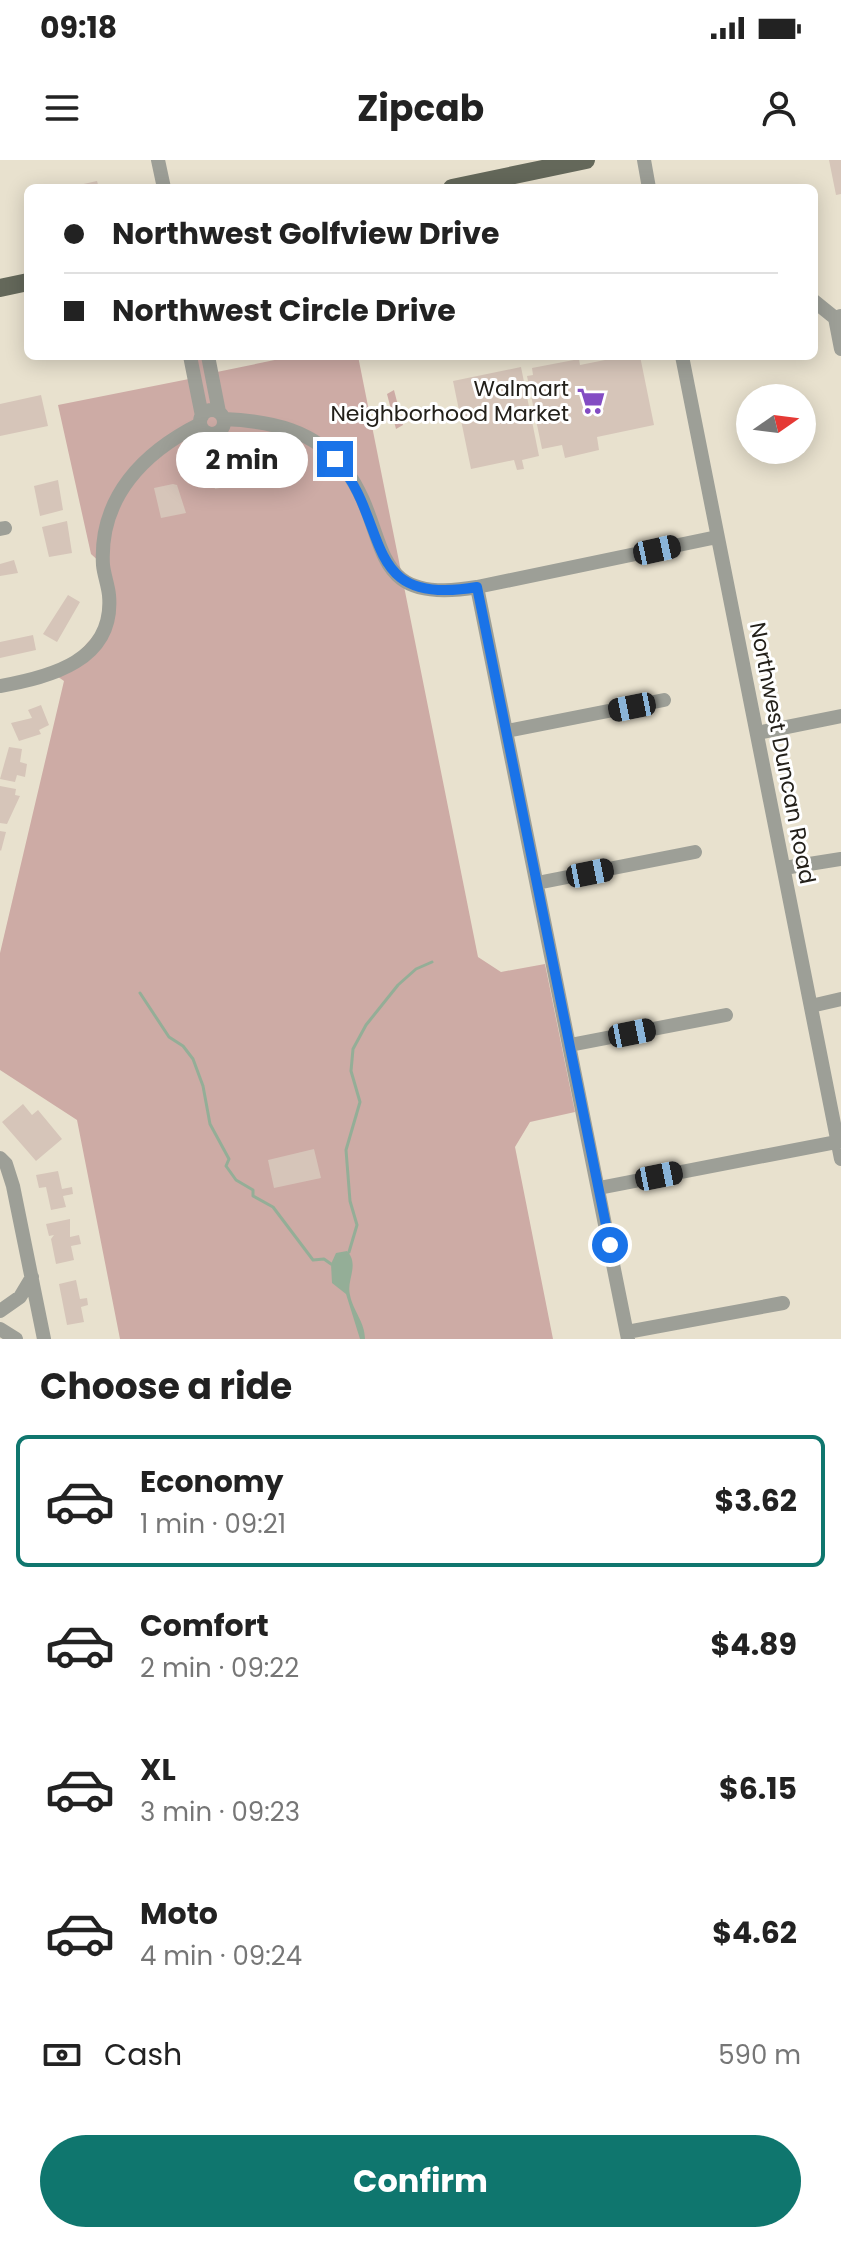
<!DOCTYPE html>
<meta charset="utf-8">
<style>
body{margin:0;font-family:Poppins,sans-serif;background:#f6f6f6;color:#222;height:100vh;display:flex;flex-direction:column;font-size:30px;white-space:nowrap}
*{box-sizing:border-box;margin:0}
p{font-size:26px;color:#767676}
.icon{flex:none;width:44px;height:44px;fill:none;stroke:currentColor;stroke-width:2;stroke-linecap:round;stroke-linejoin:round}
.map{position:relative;height:1179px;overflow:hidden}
.details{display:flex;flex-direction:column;background:#fff;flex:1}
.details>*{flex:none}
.guide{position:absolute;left:24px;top:24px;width:794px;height:176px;border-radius:12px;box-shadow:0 4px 20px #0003;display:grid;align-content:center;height:176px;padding:0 40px;background:#fff}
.needle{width:52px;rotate:76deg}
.buttons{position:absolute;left:736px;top:224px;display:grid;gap:16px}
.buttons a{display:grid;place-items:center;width:80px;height:80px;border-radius:50%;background:#fff;box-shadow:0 4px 20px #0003;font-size:40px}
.end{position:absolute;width:36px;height:36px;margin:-18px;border:10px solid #1a73e8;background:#fff;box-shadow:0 0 0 4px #fff}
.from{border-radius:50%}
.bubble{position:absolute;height:56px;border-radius:28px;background:#fff;box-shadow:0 4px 20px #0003;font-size:26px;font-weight:700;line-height:56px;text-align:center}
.car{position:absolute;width:24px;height:48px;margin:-24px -12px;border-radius:10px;box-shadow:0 0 6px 2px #0007;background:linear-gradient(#222 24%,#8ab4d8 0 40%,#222 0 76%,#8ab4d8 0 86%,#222 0)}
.guide b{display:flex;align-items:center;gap:28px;height:76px;font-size:30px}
.guide b+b{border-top:2px solid #e0e0e0}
.guide i{width:20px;height:20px;background:#222}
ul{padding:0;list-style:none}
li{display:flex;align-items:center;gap:24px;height:132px;margin:0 16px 12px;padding:0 24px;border:4px solid transparent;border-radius:12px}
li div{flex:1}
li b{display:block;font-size:30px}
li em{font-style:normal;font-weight:700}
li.on{border-color:#0f766e}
li>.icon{width:72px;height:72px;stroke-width:1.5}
h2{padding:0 40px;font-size:36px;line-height:96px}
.pay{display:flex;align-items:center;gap:20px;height:88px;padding:0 40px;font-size:30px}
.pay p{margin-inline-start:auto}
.cta{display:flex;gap:16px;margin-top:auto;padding:16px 40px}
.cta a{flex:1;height:92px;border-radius:48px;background:#0f766e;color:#fff;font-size:32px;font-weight:700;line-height:92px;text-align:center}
.status{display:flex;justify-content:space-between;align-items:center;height:56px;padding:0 40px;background:#fff;direction:ltr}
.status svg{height:22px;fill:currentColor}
header{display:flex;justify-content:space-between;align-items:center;height:104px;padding:0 40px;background:#fff;font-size:36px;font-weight:700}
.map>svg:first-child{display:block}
.green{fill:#cdaba5}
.water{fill:#94ae97}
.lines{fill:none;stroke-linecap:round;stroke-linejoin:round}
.stream{stroke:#94ae97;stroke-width:3}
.building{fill:#d6c5b9}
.minor{stroke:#9d9f97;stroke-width:14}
.major{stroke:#64685a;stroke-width:18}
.route{stroke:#1a73e8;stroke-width:10}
.labels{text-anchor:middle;stroke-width:6;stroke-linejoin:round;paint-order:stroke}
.poi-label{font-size:22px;fill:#23201a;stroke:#fff;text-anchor:end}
.street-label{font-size:22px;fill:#23201a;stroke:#fff}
</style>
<div class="status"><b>09:18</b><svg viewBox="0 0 49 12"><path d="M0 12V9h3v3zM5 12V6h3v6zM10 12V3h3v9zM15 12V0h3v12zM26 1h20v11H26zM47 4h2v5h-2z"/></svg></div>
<header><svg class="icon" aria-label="menu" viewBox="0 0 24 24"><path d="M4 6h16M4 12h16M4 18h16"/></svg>Zipcab<svg class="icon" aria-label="person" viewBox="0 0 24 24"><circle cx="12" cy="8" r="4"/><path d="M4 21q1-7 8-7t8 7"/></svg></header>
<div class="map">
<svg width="841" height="1179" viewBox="0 0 841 1179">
<rect width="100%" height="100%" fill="#e8e1ce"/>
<!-- green -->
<path class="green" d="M188,196H208L212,213L294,196H358L478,797L501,812L545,804L575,952L530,962L515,987L553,1179H120L77,960L0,910V793L64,521L54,514L64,509L107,461L103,405L91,394L58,245L194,218Z
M394,230L403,265L396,269L387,234Z"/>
<!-- water -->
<path class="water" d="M347,1091C360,1105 346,1120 350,1135C353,1151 365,1162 365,1179H360L346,1134L332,1123L331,1104L336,1093Z"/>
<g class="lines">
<!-- stream -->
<path class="stream" d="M140,833L169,877L183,886L193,899L203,926L210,964L229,999L226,1006L236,1020L253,1030V1036L273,1047L313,1100L324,1099L331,1104
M349,1092L357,1065L350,1041L346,990L360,942L351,911L353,889L366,865L398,825L416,809L432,802"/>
</g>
<!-- building -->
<path class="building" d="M829,0H841V34L836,35Z
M97,21L99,28H70V27Z
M625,196H640L654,265L597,277L599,290L565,298L562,285L542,289L527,216L533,215L532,208L579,199L580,205Z
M521,207L539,296L522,300L524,309L517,310L514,300L471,309L453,221Z
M41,235L48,266L0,276V244Z
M229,289L230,295L260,289L263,304L242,308L245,323L215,329L213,322L203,324L201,315L189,318L186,303Z
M58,320L63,350L40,356L34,326Z
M173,324L177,325L186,353L161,358L154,328Z
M67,361L72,393L49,397L42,367Z
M14,400L18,413L0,416V404Z
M68,435L80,442L57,482L43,474Z
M33,475L36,490L0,498V482Z
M41,545L49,565L39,570L41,574L19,581L11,563L32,558L28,550Z
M9,587L22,589L20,602L27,604L25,617L17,615L15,622L0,619Z
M0,626L16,629L15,635L20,636L7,664L0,663Z
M0,671L6,672L1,691L0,690Z
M23,944L32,955L38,950L62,979L36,1001L2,962Z
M314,989L321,1018L274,1028L268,1000Z
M58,1011L62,1029L72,1027L73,1034L63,1036L66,1047L51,1050L46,1027L39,1028L36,1015Z
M70,1059V1077L79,1075L81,1084L71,1086L74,1100L56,1104L51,1079L54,1075L49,1076L46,1064Z
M76,1120L80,1139L87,1138L88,1145L81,1147L84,1162L67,1165L59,1124Z"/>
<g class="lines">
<!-- minor -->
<path class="minor" d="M158,0L164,28
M644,0L649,28
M814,141L835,158L841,156
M835,158L841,189
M190,196L202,256
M208,196L219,252
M682,196L841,999
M200 262a12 12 0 1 1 24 0a12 12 0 1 1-24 0Z
M224,259C271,261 315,270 345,309C393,373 362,447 477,427L717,377
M0,369L5,368
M477,427L628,1179
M0,526C50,517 115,501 109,435C108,425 104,415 103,405C99,337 144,292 200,264
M507,571L664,540
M757,573L841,556
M784,708L841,699
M537,723L695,692
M811,846L841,839
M570,885L726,855
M0,998L6,1004L13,1026L44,1179
M599,1028L841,981
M0,1151L20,1137L32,1117
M0,1169L16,1179
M627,1172L783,1143"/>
<!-- major -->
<path class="major" d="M452,28L586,0
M0,128L28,122"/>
</g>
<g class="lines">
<!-- route -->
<path class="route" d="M335,299C392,362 358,448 477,427L610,1085"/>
</g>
<!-- icons -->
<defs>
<symbol id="supermarket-bare" viewBox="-9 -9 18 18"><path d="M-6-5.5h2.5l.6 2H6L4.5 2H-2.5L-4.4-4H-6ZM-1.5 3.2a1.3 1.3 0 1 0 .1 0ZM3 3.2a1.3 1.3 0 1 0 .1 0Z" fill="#834cc3" stroke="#fff" stroke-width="2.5" paint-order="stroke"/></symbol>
</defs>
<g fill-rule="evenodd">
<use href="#supermarket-bare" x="571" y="221" width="40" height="40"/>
</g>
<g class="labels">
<!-- poi labels -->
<g class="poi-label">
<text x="569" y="236">Walmart<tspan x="569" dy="25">Neighborhood Market</tspan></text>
</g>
<!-- street labels -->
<g class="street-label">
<text transform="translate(783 593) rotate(79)" y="8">Northwest Duncan Road</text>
</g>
</g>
</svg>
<div class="buttons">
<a><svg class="needle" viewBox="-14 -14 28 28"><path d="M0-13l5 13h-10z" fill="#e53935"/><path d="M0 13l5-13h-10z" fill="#767676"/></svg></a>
</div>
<i class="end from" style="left:610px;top:1085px"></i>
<i class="end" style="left:335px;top:299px"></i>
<div class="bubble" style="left:176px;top:272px;width:132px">2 min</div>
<i class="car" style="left:657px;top:390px;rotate:78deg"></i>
<i class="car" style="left:632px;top:547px;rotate:259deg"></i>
<i class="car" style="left:590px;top:713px;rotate:79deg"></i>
<i class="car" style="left:632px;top:873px;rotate:79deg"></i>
<i class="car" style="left:659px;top:1016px;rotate:79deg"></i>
<div class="guide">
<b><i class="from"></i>Northwest Golfview Drive</b>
<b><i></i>Northwest Circle Drive</b>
</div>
</div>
<section class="details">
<h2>Choose a ride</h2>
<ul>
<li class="on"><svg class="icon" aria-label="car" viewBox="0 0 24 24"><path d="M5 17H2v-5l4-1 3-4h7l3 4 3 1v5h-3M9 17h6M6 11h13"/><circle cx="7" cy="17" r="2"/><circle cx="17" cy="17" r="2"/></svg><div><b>Economy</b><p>1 min · 09:21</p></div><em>$3.62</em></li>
<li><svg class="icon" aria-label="car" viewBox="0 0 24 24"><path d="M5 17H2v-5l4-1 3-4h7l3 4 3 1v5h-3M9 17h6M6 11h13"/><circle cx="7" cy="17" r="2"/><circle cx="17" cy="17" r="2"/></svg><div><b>Comfort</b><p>2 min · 09:22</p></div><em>$4.89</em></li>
<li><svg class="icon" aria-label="car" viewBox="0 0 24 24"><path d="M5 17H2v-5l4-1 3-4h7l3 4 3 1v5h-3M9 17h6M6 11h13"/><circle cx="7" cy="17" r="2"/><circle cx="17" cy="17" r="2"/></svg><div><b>XL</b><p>3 min · 09:23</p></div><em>$6.15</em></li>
<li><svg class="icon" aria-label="car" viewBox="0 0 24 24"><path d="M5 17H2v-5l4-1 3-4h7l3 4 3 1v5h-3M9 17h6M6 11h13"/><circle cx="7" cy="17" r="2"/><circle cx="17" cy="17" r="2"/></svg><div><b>Moto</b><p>4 min · 09:24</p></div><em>$4.62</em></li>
</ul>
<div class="pay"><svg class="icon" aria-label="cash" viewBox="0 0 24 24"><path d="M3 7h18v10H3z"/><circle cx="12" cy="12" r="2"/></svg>Cash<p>590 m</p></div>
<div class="cta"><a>Confirm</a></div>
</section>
